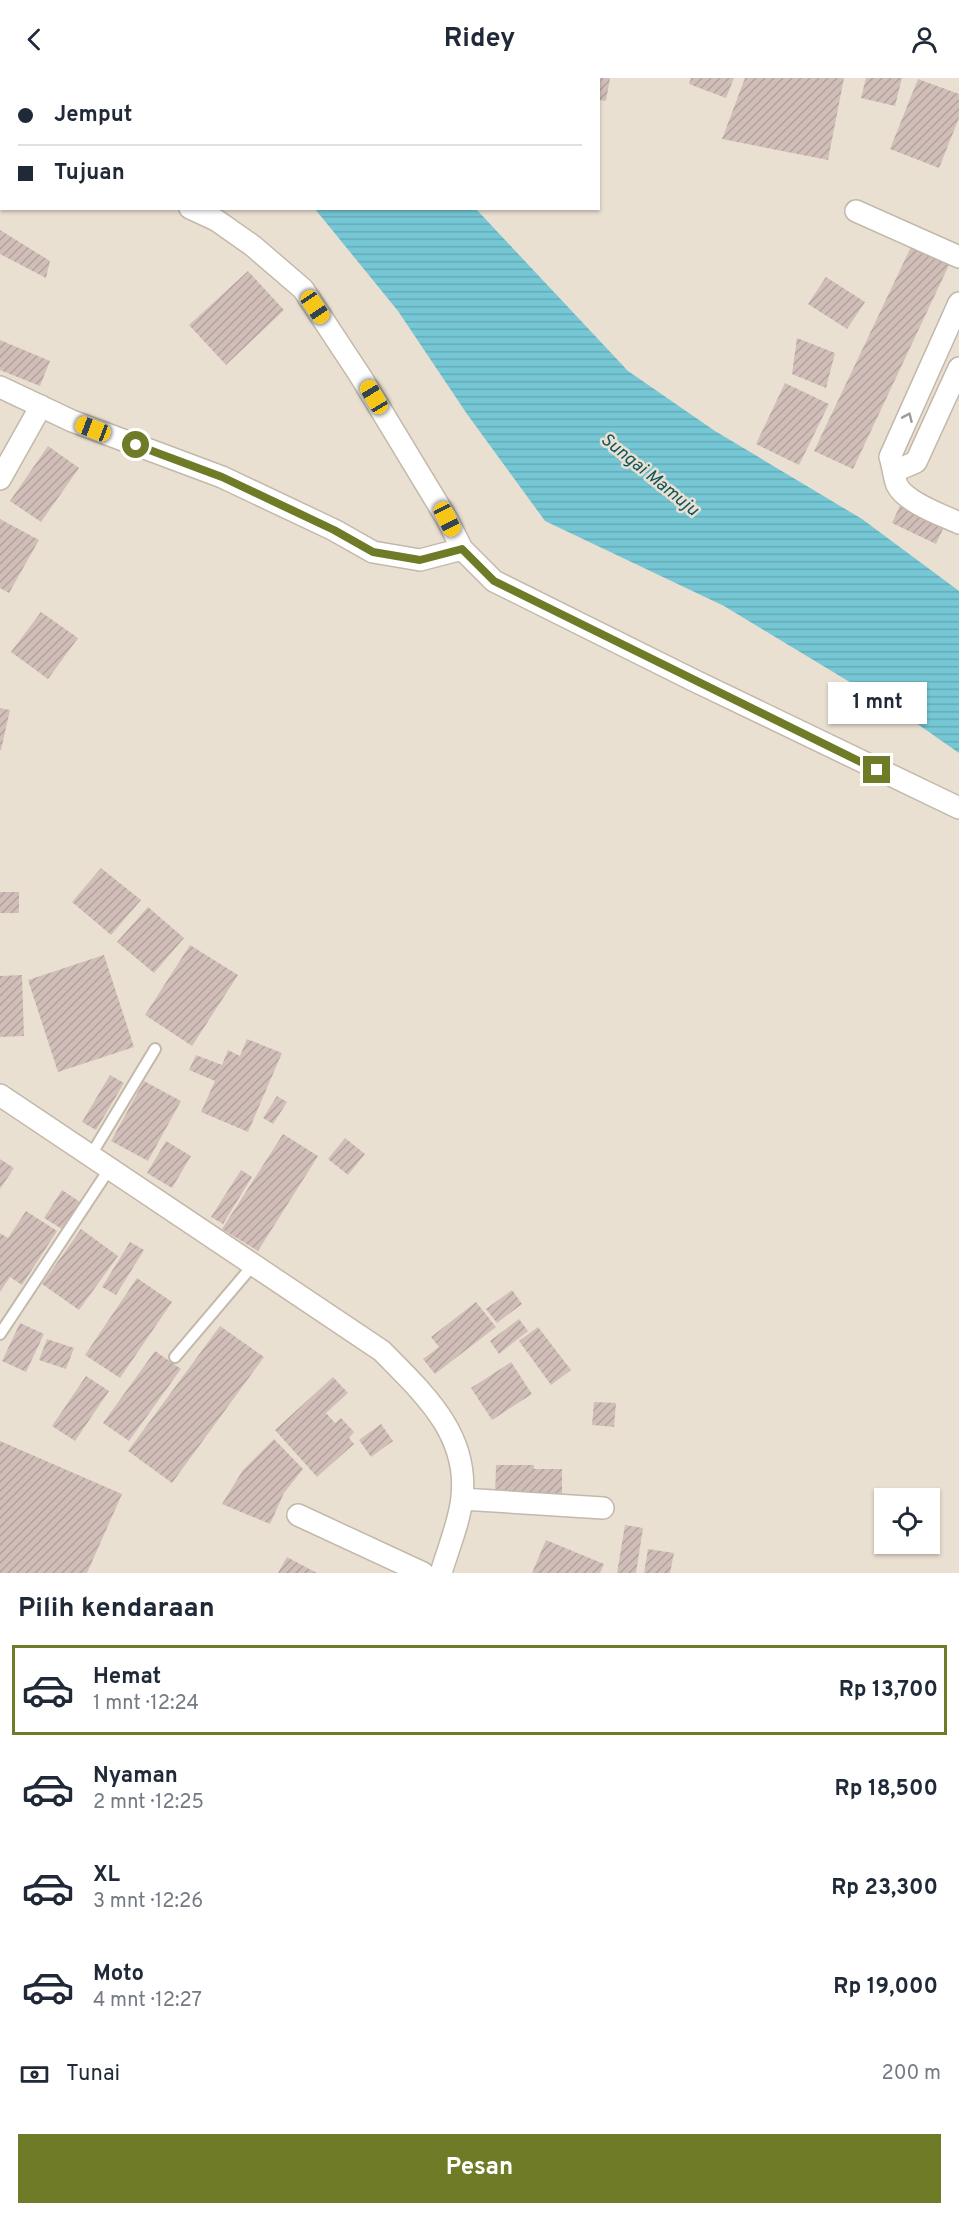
<!DOCTYPE html>
<html lang="id">
<meta charset="utf-8">
<style>
body{margin:0;font-family:Overpass,sans-serif;background:#f2f2f3;color:#1f2937;height:100vh;display:flex;flex-direction:column;font-size:22px;white-space:nowrap}
*{box-sizing:border-box;margin:0}
p{font-size:20px;color:#747a83}
.icon{flex:none;width:33px;height:33px;fill:none;stroke:currentColor;stroke-width:2;stroke-linecap:round;stroke-linejoin:round}
.map{position:relative;height:1495px;overflow:hidden}
.drawer{display:flex;flex-direction:column;background:#fff;flex:1}
.drawer>*{flex:none}
.top-card{position:absolute;left:0px;top:0px;width:600px;height:132px;box-shadow:0 2px 4px #0004;display:grid;align-content:center;height:132px;padding:0 18px;background:#fff}
.tools{position:absolute;left:874px;top:1410px;display:grid;gap:12px}
.tools a{display:grid;place-items:center;width:66px;height:66px;border-radius:0px;background:#fff;box-shadow:0 2px 4px #0004;font-size:30px}
.end{position:absolute;width:27px;height:27px;margin:-14px;border:8px solid #6f7b27;background:#fff;box-shadow:0 0 0 3px #fff}
.from{border-radius:50%}
.bubble{position:absolute;height:42px;border-radius:0px;background:#fff;box-shadow:0 2px 4px #0004;font-size:20px;font-weight:700;line-height:42px;text-align:center}
.car{position:absolute;width:18px;height:36px;margin:-18px -9px;border-radius:8px;box-shadow:0 0 4px 2px #0007;background:linear-gradient(#f5c518 24%,#345 0 40%,#f5c518 0 76%,#345 0 86%,#f5c518 0)}
.top-card b{display:flex;align-items:center;gap:21px;height:57px;font-size:22px}
.top-card b+b{border-top:2px solid #e0e1e3}
.top-card i{width:15px;height:15px;background:#1f2937}
ul{padding:0;list-style:none}
li{display:flex;align-items:center;gap:18px;height:90px;margin:0 12px 9px;padding:0 6px;border:3px solid transparent;border-radius:0px}
li div{flex:1}
li b{display:block;font-size:22px}
li em{font-style:normal;font-weight:700}
li.on{border-color:#6f7b27}
li>.icon{width:54px;height:54px;stroke-width:1.5}
h2{padding:0 18px;font-size:27px;line-height:72px}
.pay{display:flex;align-items:center;gap:15px;height:66px;padding:0 18px;font-size:22px}
.pay p{margin-inline-start:auto}
.button{display:flex;gap:12px;margin-top:auto;padding:12px 18px}
.button a{flex:1;height:69px;border-radius:0px;background:#6f7b27;color:#fff;font-size:24px;font-weight:700;line-height:69px;text-align:center}
header{display:flex;justify-content:space-between;align-items:center;height:78px;padding:0 18px;background:#fff;font-size:27px;font-weight:700}
.map>svg:first-child{display:block}
.water{fill:url(#water-rules)}
.lines{fill:none;stroke-linecap:round;stroke-linejoin:round}
.river{stroke:#76c7d5;stroke-width:50}
.building{fill:url(#building-hatch)}
.lane-casing{stroke:#c2b9aa;stroke-width:14}
.street-casing{stroke:#c2b9aa;stroke-width:24}
.lane{stroke:#fff;stroke-width:10}
.street{stroke:#fff;stroke-width:21}
.oneway{stroke:#9f9d9b}
.route{stroke:#6f7b27;stroke-width:8}
.labels{text-anchor:middle;stroke-width:5;stroke-linejoin:round;paint-order:stroke}
.water-label{font-size:18px;font-style:italic;fill:#0c545e;stroke:#eae0d1}
</style>
<header><svg class="icon" aria-label="back" viewBox="0 0 24 24"><path d="M15 5l-7 7 7 7"/></svg>Ridey<svg class="icon" aria-label="person" viewBox="0 0 24 24"><circle cx="12" cy="8" r="4"/><path d="M4 21q1-7 8-7t8 7"/></svg></header>
<div class="map">
<svg width="959" height="1495" viewBox="0 0 959 1495">
<defs>
<pattern id="water-rules" width="6" height="5" patternUnits="userSpaceOnUse" patternTransform="scale(1.5)"><rect width="6" height="5" fill="#76c7d5"/><path d="M0 2.5h6" fill="none" stroke="#65aab5"/></pattern>
<pattern id="building-hatch" width="6" height="6" patternUnits="userSpaceOnUse" patternTransform="scale(1.5)"><rect width="6" height="6" fill="#d1beb8"/><path d="M-1 1l2-2M0 6l6-6M5 7l2-2" fill="none" stroke="#b2a29d"/></pattern>
</defs>
<rect width="100%" height="100%" fill="#eae0d1"/>
<!-- water -->
<path class="water" d="M315,131H476L628,293L715,353L862,441L959,513V675L906,638L724,528L545,443L467,336L398,233Z"/>
<g class="lines">
<!-- river -->
<path class="river" d="M244,0L251,2"/>
</g>
<!-- building -->
<path class="building" d="M598,0H610L606,23L598,22Z
M691,0H734L726,20L689,6Z
M745,0H844L828,82L722,61Z
M866,0H902L895,28L861,20Z
M918,1L959,16V40L939,90L890,71Z
M0,152L50,183L46,200L0,176Z
M911,169L949,187L853,391L814,373Z
M248,193L284,232L226,287L189,247Z
M826,199L865,224L847,251L808,226Z
M797,260L835,275L826,310L792,296Z
M0,262L50,283L40,308L0,292Z
M785,305L829,326L799,387L756,366Z
M48,368L79,390L41,444L10,423Z
M904,419L948,440L936,466L892,445Z
M0,441L39,462L9,515L0,510Z
M41,534L78,560L48,601L11,574Z
M0,630L10,632L1,672H0Z
M101,790L141,822L111,857L72,824Z
M0,814H19V835H0Z
M148,829L184,860L154,895L117,864Z
M190,867L238,897L192,968L145,937Z
M104,877L134,969L58,994L28,902Z
M22,897L24,958L0,959V898Z
M247,961L282,975L248,1054L201,1034L215,1003L189,992L196,977L222,987L228,972L240,978Z
M110,997L124,1005L96,1052L82,1044Z
M144,1003L181,1023L148,1083L111,1063Z
M277,1018L287,1024L273,1046L263,1040Z
M283,1056L318,1078L258,1173L222,1151Z
M345,1060L365,1076L348,1097L328,1081Z
M166,1063L191,1078L172,1110L147,1095Z
M0,1081L14,1090L0,1111Z
M241,1092L252,1099L223,1146L211,1139Z
M62,1112L80,1124L62,1151L44,1140Z
M26,1133L57,1153L22,1207L10,1199L0,1214V1155L8,1160Z
M81,1151L118,1178L79,1232L42,1206Z
M130,1164L144,1172L116,1217L102,1209Z
M137,1200L172,1224L120,1300L85,1277Z
M512,1212L522,1226L497,1245L486,1231Z
M476,1224L496,1249L435,1296L423,1281L439,1269L431,1259Z
M519,1241L528,1253L499,1276L490,1263Z
M20,1245L44,1256L26,1294L2,1283Z
M220,1248L264,1279L172,1405L128,1373Z
M538,1249L571,1292L551,1307L519,1263Z
M47,1261L74,1270L66,1291L39,1282Z
M155,1273L181,1291L129,1363L103,1345Z
M511,1284L532,1316L492,1342L471,1310Z
M86,1298L109,1313L75,1363L52,1348Z
M333,1299L348,1315L326,1335L335,1345L341,1340L354,1354L349,1360L354,1366L317,1399L275,1352Z
M594,1324L616,1325L614,1349L592,1347Z
M381,1346L393,1363L371,1379L359,1362Z
M274,1361L303,1391L284,1415L270,1446L222,1426L243,1392Z
M0,1363L122,1416L87,1495H0Z
M496,1387H534V1391H562V1416H535L495,1419Z
M625,1447L643,1450L636,1495H617Z
M546,1462L604,1486L600,1495H532Z
M648,1471L674,1475L670,1495H644Z
M287,1479L317,1495H278Z"/>
<g class="lines">
<defs>
<path id="lane" d="M91,1077L155,971
M0,1256L110,1090
M175,1279L254,1186"/>
<path id="street" d="M0,119L2,118
M190,130L216,142L253,168L303,211L361,299L447,441L462,471L494,503L693,602L959,730
M856,133L959,179
M959,225L890,379C893,388 894,400 897,407C905,424 942,437 959,445
M0,309L72,343L222,399L334,452L373,474L420,482L462,471
M895,393L916,384L959,290
M0,401L41,328
M0,1017L382,1273C422,1314 469,1355 462,1419C460,1443 448,1471 441,1495
M462,1421L603,1430
M298,1437L423,1495"/>
</defs>
<!-- lane casing -->
<use href="#lane" class="lane-casing"/>
<!-- street casing -->
<use href="#street" class="street-casing"/>
<!-- lane -->
<use href="#lane" class="lane"/>
<!-- street -->
<use href="#street" class="street"/>
</g>
<!-- one-way arrows -->
<defs><path id="oneway-chevron" d="M-2-3.5L2.5 0L-2 3.5" fill="none" stroke-width="1.6" stroke-linecap="round" stroke-linejoin="round" transform="scale(1.5)"/></defs>
<use class="oneway" href="#oneway-chevron" transform="translate(908 339) rotate(-66)"/>
<g class="lines">
<!-- route -->
<path class="route" d="M136,367L222,399L334,452L373,474L420,482L462,471L494,503L877,692"/>
</g>
<g class="labels">
<!-- water labels -->
<g class="water-label">
<text transform="translate(650 396) rotate(39)" y="6">Sungai Mamuju</text>
</g>
</g>
</svg>
<div class="tools">
<a><svg class="icon" aria-label="locate" viewBox="0 0 24 24"><circle cx="12" cy="12" r="6"/><path d="M12 2v4M12 18v4M2 12h4M18 12h4"/></svg></a>
</div>
<i class="end from" style="left:136px;top:367px"></i>
<i class="end" style="left:877px;top:692px"></i>
<div class="bubble" style="left:828px;top:604px;width:99px">1 mnt</div>
<i class="car" style="left:315px;top:229px;rotate:146deg"></i>
<i class="car" style="left:374px;top:319px;rotate:329deg"></i>
<i class="car" style="left:93px;top:351px;rotate:291deg"></i>
<i class="car" style="left:447px;top:441px;rotate:153deg"></i>
<div class="top-card">
<b><i class="from"></i>Jemput</b>
<b><i></i>Tujuan</b>
</div>
</div>
<section class="drawer">
<h2>Pilih kendaraan</h2>
<ul>
<li class="on"><svg class="icon" aria-label="car" viewBox="0 0 24 24"><path d="M5 17H2v-5l4-1 3-4h7l3 4 3 1v5h-3M9 17h6M6 11h13"/><circle cx="7" cy="17" r="2"/><circle cx="17" cy="17" r="2"/></svg><div><b>Hemat</b><p>1 mnt · 12:24</p></div><em>Rp 13,700</em></li>
<li><svg class="icon" aria-label="car" viewBox="0 0 24 24"><path d="M5 17H2v-5l4-1 3-4h7l3 4 3 1v5h-3M9 17h6M6 11h13"/><circle cx="7" cy="17" r="2"/><circle cx="17" cy="17" r="2"/></svg><div><b>Nyaman</b><p>2 mnt · 12:25</p></div><em>Rp 18,500</em></li>
<li><svg class="icon" aria-label="car" viewBox="0 0 24 24"><path d="M5 17H2v-5l4-1 3-4h7l3 4 3 1v5h-3M9 17h6M6 11h13"/><circle cx="7" cy="17" r="2"/><circle cx="17" cy="17" r="2"/></svg><div><b>XL</b><p>3 mnt · 12:26</p></div><em>Rp 23,300</em></li>
<li><svg class="icon" aria-label="car" viewBox="0 0 24 24"><path d="M5 17H2v-5l4-1 3-4h7l3 4 3 1v5h-3M9 17h6M6 11h13"/><circle cx="7" cy="17" r="2"/><circle cx="17" cy="17" r="2"/></svg><div><b>Moto</b><p>4 mnt · 12:27</p></div><em>Rp 19,000</em></li>
</ul>
<div class="pay"><svg class="icon" aria-label="cash" viewBox="0 0 24 24"><path d="M3 7h18v10H3z"/><circle cx="12" cy="12" r="2"/></svg>Tunai<p>200 m</p></div>
<div class="button"><a>Pesan</a></div>
</section>
